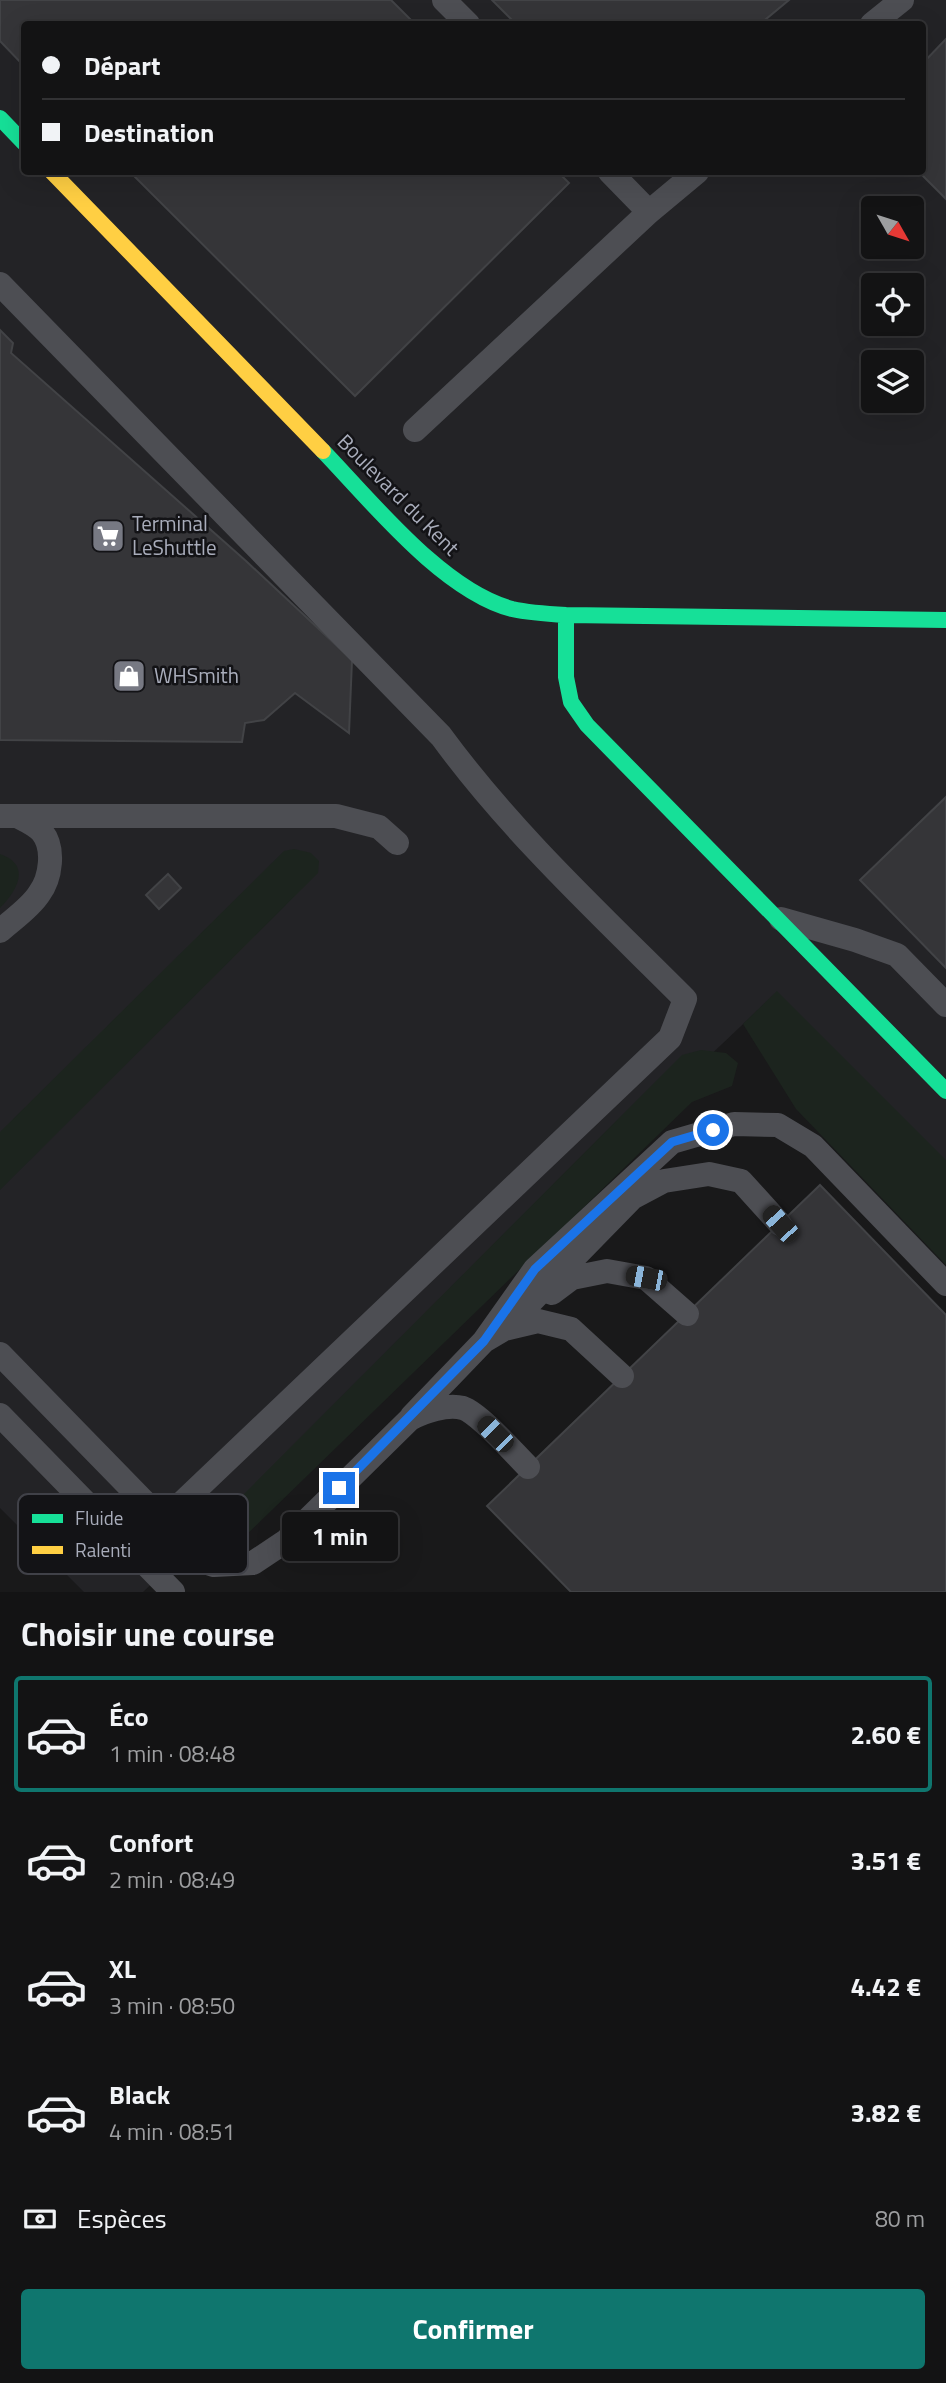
<!DOCTYPE html>
<html lang="fr">
<meta charset="utf-8">
<style>
body{margin:0;font-family:"Titillium Web",sans-serif;background:#202022;color:#f1f3f6;height:100vh;display:flex;flex-direction:column;font-size:26px;white-space:nowrap}
*{box-sizing:border-box;margin:0}
p{font-size:23px;color:#9d9ea0}
.icon{flex:none;width:38px;height:38px;fill:none;stroke:currentColor;stroke-width:2;stroke-linecap:round;stroke-linejoin:round}
.map{position:relative;height:1592px;overflow:hidden}
.sheet{display:flex;flex-direction:column;background:#131314;flex:1}
.sheet>*{flex:none}
.banner{position:absolute;left:21px;top:21px;width:905px;height:154px;border-radius:7px;box-shadow:0 7px 28px #0002,0 0 0 2px #323234;display:grid;align-content:center;height:154px;padding:0 21px;background:#131314}
.needle{width:46px;rotate:129deg}
.tools{position:absolute;left:861px;top:196px;display:grid;gap:14px}
.tools a{display:grid;place-items:center;width:63px;height:63px;border-radius:7px;background:#131314;box-shadow:0 7px 28px #0002,0 0 0 2px #323234;font-size:35px}
.end{position:absolute;width:32px;height:32px;margin:-16px;border:9px solid #1a73e8;background:#fff;box-shadow:0 0 0 4px #fff}
.from{border-radius:50%}
.bubble{position:absolute;height:49px;border-radius:7px;background:#131314;box-shadow:0 7px 28px #0002,0 0 0 2px #323234;font-size:23px;font-weight:700;line-height:49px;text-align:center}
.car{position:absolute;width:21px;height:42px;margin:-21px -10px;border-radius:9px;box-shadow:0 0 5px 2px #0007;background:linear-gradient(#222 24%,#8ab4d8 0 40%,#222 0 76%,#8ab4d8 0 86%,#222 0)}
.banner b{display:flex;align-items:center;gap:24px;height:66px;font-size:26px}
.banner b+b{border-top:2px solid #323234}
.banner i{width:18px;height:18px;background:#f1f3f6}
ul{padding:0;list-style:none}
li{display:flex;align-items:center;gap:21px;height:116px;margin:0 14px 10px;padding:0 7px;border:4px solid transparent;border-radius:7px}
li div{flex:1}
li b{display:block;font-size:26px}
li em{font-style:normal;font-weight:700}
li.on{border-color:#0f766e}
li>.icon{width:63px;height:63px;stroke-width:1.5}
h2{padding:0 21px;font-size:32px;line-height:84px}
.pay{display:flex;align-items:center;gap:18px;height:77px;padding:0 21px;font-size:26px}
.pay p{margin-inline-start:auto}
.button{display:flex;gap:14px;margin-top:auto;padding:14px 21px}
.button a{flex:1;height:80px;border-radius:7px;background:#0f766e;color:#fff;font-size:28px;font-weight:700;line-height:80px;text-align:center}
.map>svg:first-child{display:block}
.built{fill:#232326;fill-rule:evenodd}
.green{fill:#1c241e}
.building{fill:#353538;stroke:#424346;stroke-width:2}
.lines{fill:none;stroke-linecap:round;stroke-linejoin:round}
.lane{stroke:#4d4e53;stroke-width:24}
.fast{stroke:#16e098;stroke-width:16}
.slow{stroke:#ffcf43;stroke-width:16}
.route{stroke:#1a73e8;stroke-width:9}
.labels{text-anchor:middle;stroke-width:5;stroke-linejoin:round;paint-order:stroke}
.street-label{font-size:21px;fill:#a9adbb;stroke:#131316}
.poi-label{font-size:21px;fill:#a9adbb;stroke:#131316;text-anchor:start}
.key{fill:#131316;stroke:#404148;stroke-width:2}
.key-label{font-size:19px;fill:#a9adbb}
</style>
<div class="map">
<svg width="946" height="1592" viewBox="0 0 946 1592">
<rect width="100%" height="100%" fill="#19191a"/>
<!-- built -->
<path class="built" d="M0,0H946V1163L777,992L143,1592H84L0,1508ZM24,24H922V172H24ZM873,208H912V247H873ZM873,285H912V324H873ZM873,362H912V401H873Z"/>
<!-- green -->
<path class="green" d="M294,849L311,853L319,861L318,873L0,1190V1132L284,851Z
M0,854C32,865 17,891 0,908Z
M777,991L946,1160V1265L796,1109L743,1024Z
M701,1050L726,1053L738,1063L732,1086L692,1102L237,1544L218,1546L204,1528L213,1525L682,1055Z"/>
<!-- building -->
<path class="building" d="M0,0H391L415,24H24V66L0,41Z
M492,0H789L760,24H516Z
M946,39V199L919,172H922V64Z
M130,172H558L569,183L355,396Z
M0,330L13,343L11,353L246,561L352,660L349,733L295,693L264,720L245,723L242,742L0,740Z
M946,797V968L860,880Z
M168,874L181,888L159,909L146,895Z
M820,1185L946,1315V1592H571L487,1506Z"/>
<g class="lines">
<!-- lane -->
<path class="lane" d="M444,0L468,24
M872,24L902,0
M610,172L649,212
M0,284L441,736C512,833 601,915 685,999L670,1038L163,1521
M415,430L649,212L697,172
M0,816H336L379,827L397,843
M781,919L855,940L897,955L946,1005
M0,931C12,920 30,908 39,894C51,878 55,848 42,832C36,825 27,821 19,817
M552,1293L572,1278L607,1271L646,1278L687,1314
M516,1317L632,1198L664,1181L709,1174L741,1181L780,1224
M484,1341L535,1269L672,1142L734,1124L778,1125L813,1146L946,1284
M0,1354L202,1561L214,1565L253,1563L286,1541L410,1419C424,1411 447,1404 463,1408C480,1414 514,1453 528,1467
M0,1415L173,1592
M412,1416L484,1341L504,1329L538,1321L571,1329L622,1376"/>
<!-- fast -->
<path class="fast" d="M0,118L24,143
M323,451C372,502 443,591 512,609C530,613 548,614 566,615L946,620
M566,615V677L571,702L587,725L946,1091"/>
<!-- slow -->
<path class="slow" d="M52,172L323,451"/>
</g>
<g class="lines">
<!-- route -->
<path class="route" d="M339,1488L484,1341L535,1269L672,1142L713,1130"/>
</g>
<!-- icons -->
<defs>
<symbol id="supermarket-square" viewBox="-11 -11 22 22"><rect x="-9" y="-9" width="18" height="18" rx="4" fill="#777983" stroke="#131316"/><path d="M-6-5.5h2.5l.6 2H6L4.5 2H-2.5L-4.4-4H-6ZM-1.5 3.2a1.3 1.3 0 1 0 .1 0ZM3 3.2a1.3 1.3 0 1 0 .1 0Z" fill="#fff"/></symbol>
<symbol id="shop-square" viewBox="-11 -11 22 22"><rect x="-9" y="-9" width="18" height="18" rx="4" fill="#777983" stroke="#131316"/><path d="M-5-2.5h2.3a2.7 3.5 0 0 1 5.4 0H5L5.5 6h-11ZM-1.5-2.5h3a1.5 2.3 0 0 0-3 0Z" fill="#fff"/></symbol>
</defs>
<g fill-rule="evenodd">
<use href="#supermarket-square" x="89" y="517" width="38" height="38"/>
<use href="#shop-square" x="110" y="657" width="38" height="38"/>
</g>
<g class="labels">
<!-- street labels -->
<g class="street-label">
<text transform="translate(398 495) rotate(45)" y="7">Boulevard du Kent</text>
</g>
<!-- poi labels -->
<g class="poi-label">
<text x="132" y="531">Terminal<tspan x="132" dy="24">LeShuttle</tspan></text>
<text x="154" y="683">WHSmith</text>
</g>
</g>
<!-- legend -->
<rect x="18" y="1494" width="230" height="80" rx="10" class="key"/>
<rect x="32" y="1514" width="31" height="9" fill="#16e098"/>
<rect x="32" y="1546" width="31" height="8" fill="#ffcf43"/>
<g class="key-label">
<text x="75" y="1525">Fluide</text>
<text x="75" y="1557">Ralenti</text>
</g>
</svg>
<div class="tools">
<a><svg class="needle" viewBox="-14 -14 28 28"><path d="M0-13l5 13h-10z" fill="#e53935"/><path d="M0 13l5-13h-10z" fill="#9d9ea0"/></svg></a>
<a><svg class="icon" aria-label="locate" viewBox="0 0 24 24"><circle cx="12" cy="12" r="6"/><path d="M12 2v4M12 18v4M2 12h4M18 12h4"/></svg></a>
<a><svg class="icon" aria-label="layers" viewBox="0 0 24 24"><path d="M12 4l9 5-9 5-9-5zM3 14l9 5 9-5"/></svg></a>
</div>
<i class="end from" style="left:713px;top:1130px"></i>
<i class="end" style="left:339px;top:1488px"></i>
<div class="bubble" style="left:282px;top:1512px;width:116px">1 min</div>
<i class="car" style="left:780px;top:1224px;rotate:318deg"></i>
<i class="car" style="left:646px;top:1278px;rotate:281deg"></i>
<i class="car" style="left:495px;top:1434px;rotate:315deg"></i>
<div class="banner">
<b><i class="from"></i>Départ</b>
<b><i></i>Destination</b>
</div>
</div>
<section class="sheet">
<h2>Choisir une course</h2>
<ul>
<li class="on"><svg class="icon" aria-label="car" viewBox="0 0 24 24"><path d="M5 17H2v-5l4-1 3-4h7l3 4 3 1v5h-3M9 17h6M6 11h13"/><circle cx="7" cy="17" r="2"/><circle cx="17" cy="17" r="2"/></svg><div><b>Éco</b><p>1 min · 08:48</p></div><em>2.60 €</em></li>
<li><svg class="icon" aria-label="car" viewBox="0 0 24 24"><path d="M5 17H2v-5l4-1 3-4h7l3 4 3 1v5h-3M9 17h6M6 11h13"/><circle cx="7" cy="17" r="2"/><circle cx="17" cy="17" r="2"/></svg><div><b>Confort</b><p>2 min · 08:49</p></div><em>3.51 €</em></li>
<li><svg class="icon" aria-label="car" viewBox="0 0 24 24"><path d="M5 17H2v-5l4-1 3-4h7l3 4 3 1v5h-3M9 17h6M6 11h13"/><circle cx="7" cy="17" r="2"/><circle cx="17" cy="17" r="2"/></svg><div><b>XL</b><p>3 min · 08:50</p></div><em>4.42 €</em></li>
<li><svg class="icon" aria-label="car" viewBox="0 0 24 24"><path d="M5 17H2v-5l4-1 3-4h7l3 4 3 1v5h-3M9 17h6M6 11h13"/><circle cx="7" cy="17" r="2"/><circle cx="17" cy="17" r="2"/></svg><div><b>Black</b><p>4 min · 08:51</p></div><em>3.82 €</em></li>
</ul>
<div class="pay"><svg class="icon" aria-label="cash" viewBox="0 0 24 24"><path d="M3 7h18v10H3z"/><circle cx="12" cy="12" r="2"/></svg>Espèces<p>80 m</p></div>
<div class="button"><a>Confirmer</a></div>
</section>
